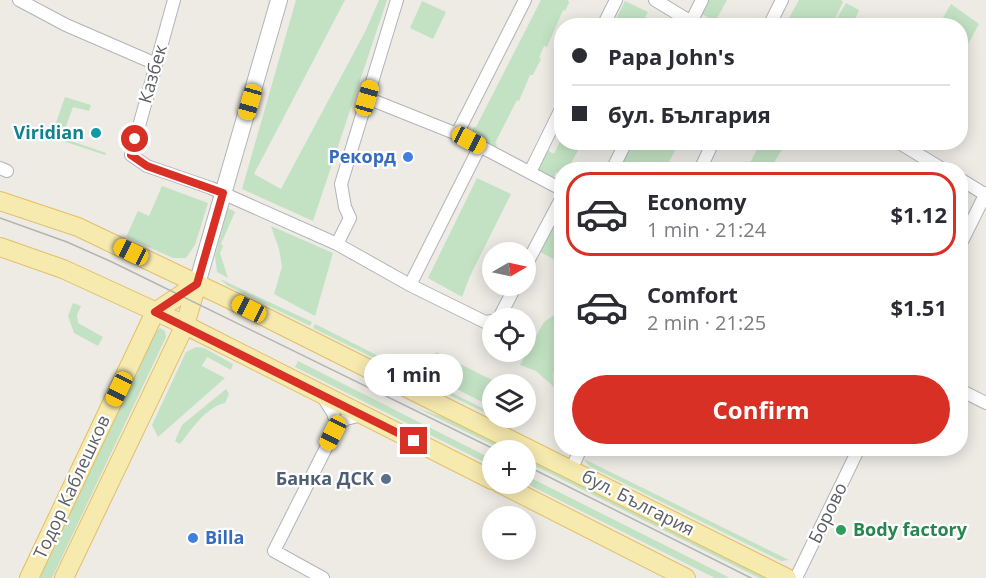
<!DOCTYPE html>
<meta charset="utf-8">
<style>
body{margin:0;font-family:"Open Sans",sans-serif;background:#f2f2f3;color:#2b2b33;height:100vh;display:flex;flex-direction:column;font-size:22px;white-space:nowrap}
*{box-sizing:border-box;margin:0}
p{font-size:20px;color:#7c7c81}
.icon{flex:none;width:33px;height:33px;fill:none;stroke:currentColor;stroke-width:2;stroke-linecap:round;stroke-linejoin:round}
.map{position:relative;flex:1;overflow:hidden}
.drawer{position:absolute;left:554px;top:162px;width:414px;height:294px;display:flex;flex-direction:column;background:#fff;border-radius:24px;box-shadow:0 3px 15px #0003}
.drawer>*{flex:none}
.guide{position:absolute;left:554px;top:18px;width:414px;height:132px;border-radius:24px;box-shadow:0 3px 15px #0003;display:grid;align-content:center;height:132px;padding:0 18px;background:#fff}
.needle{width:39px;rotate:81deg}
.controls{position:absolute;left:482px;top:242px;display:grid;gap:12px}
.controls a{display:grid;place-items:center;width:54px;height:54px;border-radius:50%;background:#fff;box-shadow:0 3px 15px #0003;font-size:30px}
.end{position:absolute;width:27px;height:27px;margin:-14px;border:8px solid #d93025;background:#fff;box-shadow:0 0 0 3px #fff}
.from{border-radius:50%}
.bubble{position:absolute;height:42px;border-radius:21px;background:#fff;box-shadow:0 3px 15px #0003;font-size:20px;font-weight:700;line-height:42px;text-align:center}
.car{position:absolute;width:18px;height:36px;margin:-18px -9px;border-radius:8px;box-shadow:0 0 4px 2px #0007;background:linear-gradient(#f5c518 24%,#345 0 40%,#f5c518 0 76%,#345 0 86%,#f5c518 0)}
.guide b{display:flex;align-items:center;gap:21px;height:57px;font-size:22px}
.guide b+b{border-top:2px solid #e1e1e2}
.guide i{width:15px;height:15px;background:#2b2b33}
ul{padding:10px 0 0;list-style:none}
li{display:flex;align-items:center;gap:18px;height:84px;margin:0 12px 9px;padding:0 6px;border:3px solid transparent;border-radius:24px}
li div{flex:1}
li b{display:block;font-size:22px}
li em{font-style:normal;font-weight:700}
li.selected{border-color:#d93025}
li>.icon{width:54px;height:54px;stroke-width:1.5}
.primary-button{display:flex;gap:12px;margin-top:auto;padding:12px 18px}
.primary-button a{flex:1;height:69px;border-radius:36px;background:#d93025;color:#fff;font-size:24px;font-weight:700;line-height:69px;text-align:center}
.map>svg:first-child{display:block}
.green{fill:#c3e2c3}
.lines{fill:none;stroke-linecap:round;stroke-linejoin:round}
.street-casing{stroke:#b1b4b8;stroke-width:14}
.secondary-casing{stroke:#b0b3b7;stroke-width:18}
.primary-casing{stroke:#e3be66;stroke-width:20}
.street{stroke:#fff;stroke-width:12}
.secondary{stroke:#fff;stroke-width:16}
.primary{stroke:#f7eaaf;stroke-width:18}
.tram{stroke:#b2b3b3;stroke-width:1.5}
.route{stroke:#d93025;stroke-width:8}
.culture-dot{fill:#0f9aa8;stroke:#fff;stroke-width:2}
.shop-dot{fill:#3f7fe0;stroke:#fff;stroke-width:2}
.service-dot{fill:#5c6f8a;stroke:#fff;stroke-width:2}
.leisure-dot{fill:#2e9e5b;stroke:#fff;stroke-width:2}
.labels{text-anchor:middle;stroke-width:4.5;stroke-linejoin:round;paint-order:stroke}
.street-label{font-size:18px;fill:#5c5f63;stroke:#fff}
.culture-label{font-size:18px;font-weight:bold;fill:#0d838f;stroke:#fff;text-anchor:end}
.shop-label{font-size:18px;font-weight:bold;fill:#366cbe;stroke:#fff;text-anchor:end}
.service-label{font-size:18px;font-weight:bold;fill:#4e5e75;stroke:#fff;text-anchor:end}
.leisure-label{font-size:18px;font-weight:bold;fill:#27864d;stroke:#fff;text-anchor:start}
</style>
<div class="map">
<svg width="986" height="578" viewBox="0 0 986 578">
<rect width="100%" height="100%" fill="#edebe4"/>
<!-- green -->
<path class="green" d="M296,0H345L254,174L281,189L366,30L379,0H387L313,221L242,189Z
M541,0H568L569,3L565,11L563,10L547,47L544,46L539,58L541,59L533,75H530L519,101L517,100L495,143L497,144L495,150L468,139L474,127H476Z
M705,0H727L715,22L699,12Z
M799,0H841L843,2L832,25H785Z
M422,1L446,12L433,39L410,28Z
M625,1L648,12L641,25H613Z
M846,3L859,10L853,25H833Z
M951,4L979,24L960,59V26L939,25Z
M65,97L91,105L89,111L73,107L65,129L60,128L57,136L106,153L105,155L51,137Z
M561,139V142L582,143L568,169L561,170V174L556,172L552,182L532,171L544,148L554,154Z
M626,143H679L669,162H666L662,169L612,170Z
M760,143H786L770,169H747Z
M477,178L511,194L470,276L462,297L428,278Z
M162,186L208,203L195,245L186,258H173L126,237L138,211L149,216Z
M228,208L235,212L221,244L223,246L220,253L228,278L217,272L215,256Z
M561,211V263L540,252Z
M271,226L333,253L315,316L274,294L282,267L279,249Z
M220,279L312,322L310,326L228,286Z
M73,303L81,306L77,315L78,323L103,337L98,346L74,333L68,316Z
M561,310V367L553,373L554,387L536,371L520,365L544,322Z
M315,324L492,413V416L313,328Z
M160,328L165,331L166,337L52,578H39L155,332Z
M196,347L204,348L233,364L231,370L207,357L202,366L225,378L158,437L152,425L186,352Z
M436,352L500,384H492V407L425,373Z
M298,361L492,459V466L295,367Z
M226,389L229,394L225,403C206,407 191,430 180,444L175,441L182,425Z
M417,408L461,423L513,450H503Z
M525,456L768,578H759L525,461Z
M584,459L789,560L781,561L589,466Z
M525,475L730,578H715L525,483Z"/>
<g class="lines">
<defs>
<path id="street" d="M19,0L66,25L156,64
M174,0L131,155L147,166L211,188L337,244L410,285L485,322L492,321
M655,0L698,26
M603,26L616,0
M689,26L702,0
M769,26L782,0
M367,98L457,134L561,189
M457,134L525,0
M898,142L944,170
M0,168L7,171
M612,170L626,142
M700,170L713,142
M530,172L561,109
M960,179L986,195
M337,244L350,218L345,207L341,184L397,0
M960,245L986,193
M525,267L561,199
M410,285L480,146
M499,318L516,285
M960,390L986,403
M322,395L333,413L337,426
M571,470L581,448
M323,578L274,551L337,426L346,419L362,415
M796,578L859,448"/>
<path id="secondary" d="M197,284L279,0"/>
<path id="primary" d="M0,201L78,227L229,299L787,578
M0,247L63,269L185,325L492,480
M499,483L686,578
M29,578L155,312L197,284
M64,578L185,325L197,284"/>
</defs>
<!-- street casing -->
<use href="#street" class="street-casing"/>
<!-- secondary casing -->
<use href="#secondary" class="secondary-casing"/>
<!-- primary casing -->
<use href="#primary" class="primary-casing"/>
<!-- street -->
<use href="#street" class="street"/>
<!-- secondary -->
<use href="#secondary" class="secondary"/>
<!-- primary -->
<use href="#primary" class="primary"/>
<!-- tram -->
<path class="tram" d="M0,218L67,242L112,262L496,450
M525,465L751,578"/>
</g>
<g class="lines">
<!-- route -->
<path class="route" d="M135,139L131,155L147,166L223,193L197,284L155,312L414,441"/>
</g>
<!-- markers -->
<circle class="culture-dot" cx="96" cy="133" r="6"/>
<g class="shop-dot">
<circle cx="408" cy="157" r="6"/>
<circle cx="193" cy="538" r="6"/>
</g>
<circle class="service-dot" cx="386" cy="479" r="6"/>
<circle class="leisure-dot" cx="841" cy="530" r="6"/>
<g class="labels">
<!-- street labels -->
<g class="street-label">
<text transform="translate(153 74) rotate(-74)" y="6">Казбек</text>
<text transform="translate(72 487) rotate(-65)" y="6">Тодор Каблешков</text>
<text transform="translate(638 503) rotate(27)" y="6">бул. България</text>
<text transform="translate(828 513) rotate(-64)" y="6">Борово</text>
</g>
<!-- culture labels -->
<g class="culture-label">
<text x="84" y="139">Viridian</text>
</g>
<!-- shop labels -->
<g class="shop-label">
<text x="396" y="163">Рекорд</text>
<text x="205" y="544" text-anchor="start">Billa</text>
</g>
<!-- service labels -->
<g class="service-label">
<text x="374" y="485">Банка ДСК</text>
</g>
<!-- leisure labels -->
<g class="leisure-label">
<text x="853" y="536">Body factory</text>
</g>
</g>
</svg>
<div class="controls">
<a><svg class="needle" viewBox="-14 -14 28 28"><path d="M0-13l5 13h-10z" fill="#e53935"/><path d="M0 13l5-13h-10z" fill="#7c7c81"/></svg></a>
<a><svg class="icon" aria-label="locate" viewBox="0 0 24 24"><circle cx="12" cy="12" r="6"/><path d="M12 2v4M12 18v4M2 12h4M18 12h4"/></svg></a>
<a><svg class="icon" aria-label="layers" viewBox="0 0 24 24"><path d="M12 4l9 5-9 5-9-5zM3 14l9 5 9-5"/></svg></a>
<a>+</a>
<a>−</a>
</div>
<i class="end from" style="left:135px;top:139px"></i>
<i class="end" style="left:414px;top:441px"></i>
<div class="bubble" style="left:364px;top:354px;width:99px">1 min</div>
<i class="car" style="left:367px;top:98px;rotate:16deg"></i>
<i class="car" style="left:250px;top:102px;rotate:196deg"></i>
<i class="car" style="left:469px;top:140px;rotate:118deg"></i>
<i class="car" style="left:131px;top:252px;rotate:296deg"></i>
<i class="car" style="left:249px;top:309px;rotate:297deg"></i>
<i class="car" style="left:119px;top:389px;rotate:206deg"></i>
<i class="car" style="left:333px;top:433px;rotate:207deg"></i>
<div class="guide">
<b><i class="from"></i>Papa John's</b>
<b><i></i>бул. България</b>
</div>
<section class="drawer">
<ul>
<li class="selected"><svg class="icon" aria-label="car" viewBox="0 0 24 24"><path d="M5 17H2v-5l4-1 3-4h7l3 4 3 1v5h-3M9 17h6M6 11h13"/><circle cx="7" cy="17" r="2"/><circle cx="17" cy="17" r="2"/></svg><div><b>Economy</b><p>1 min · 21:24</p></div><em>$1.12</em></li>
<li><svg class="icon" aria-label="car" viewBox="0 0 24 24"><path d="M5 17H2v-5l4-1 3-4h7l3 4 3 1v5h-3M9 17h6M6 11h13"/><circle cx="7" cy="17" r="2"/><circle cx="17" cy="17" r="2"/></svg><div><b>Comfort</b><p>2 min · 21:25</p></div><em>$1.51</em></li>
</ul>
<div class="primary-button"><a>Confirm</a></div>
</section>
</div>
